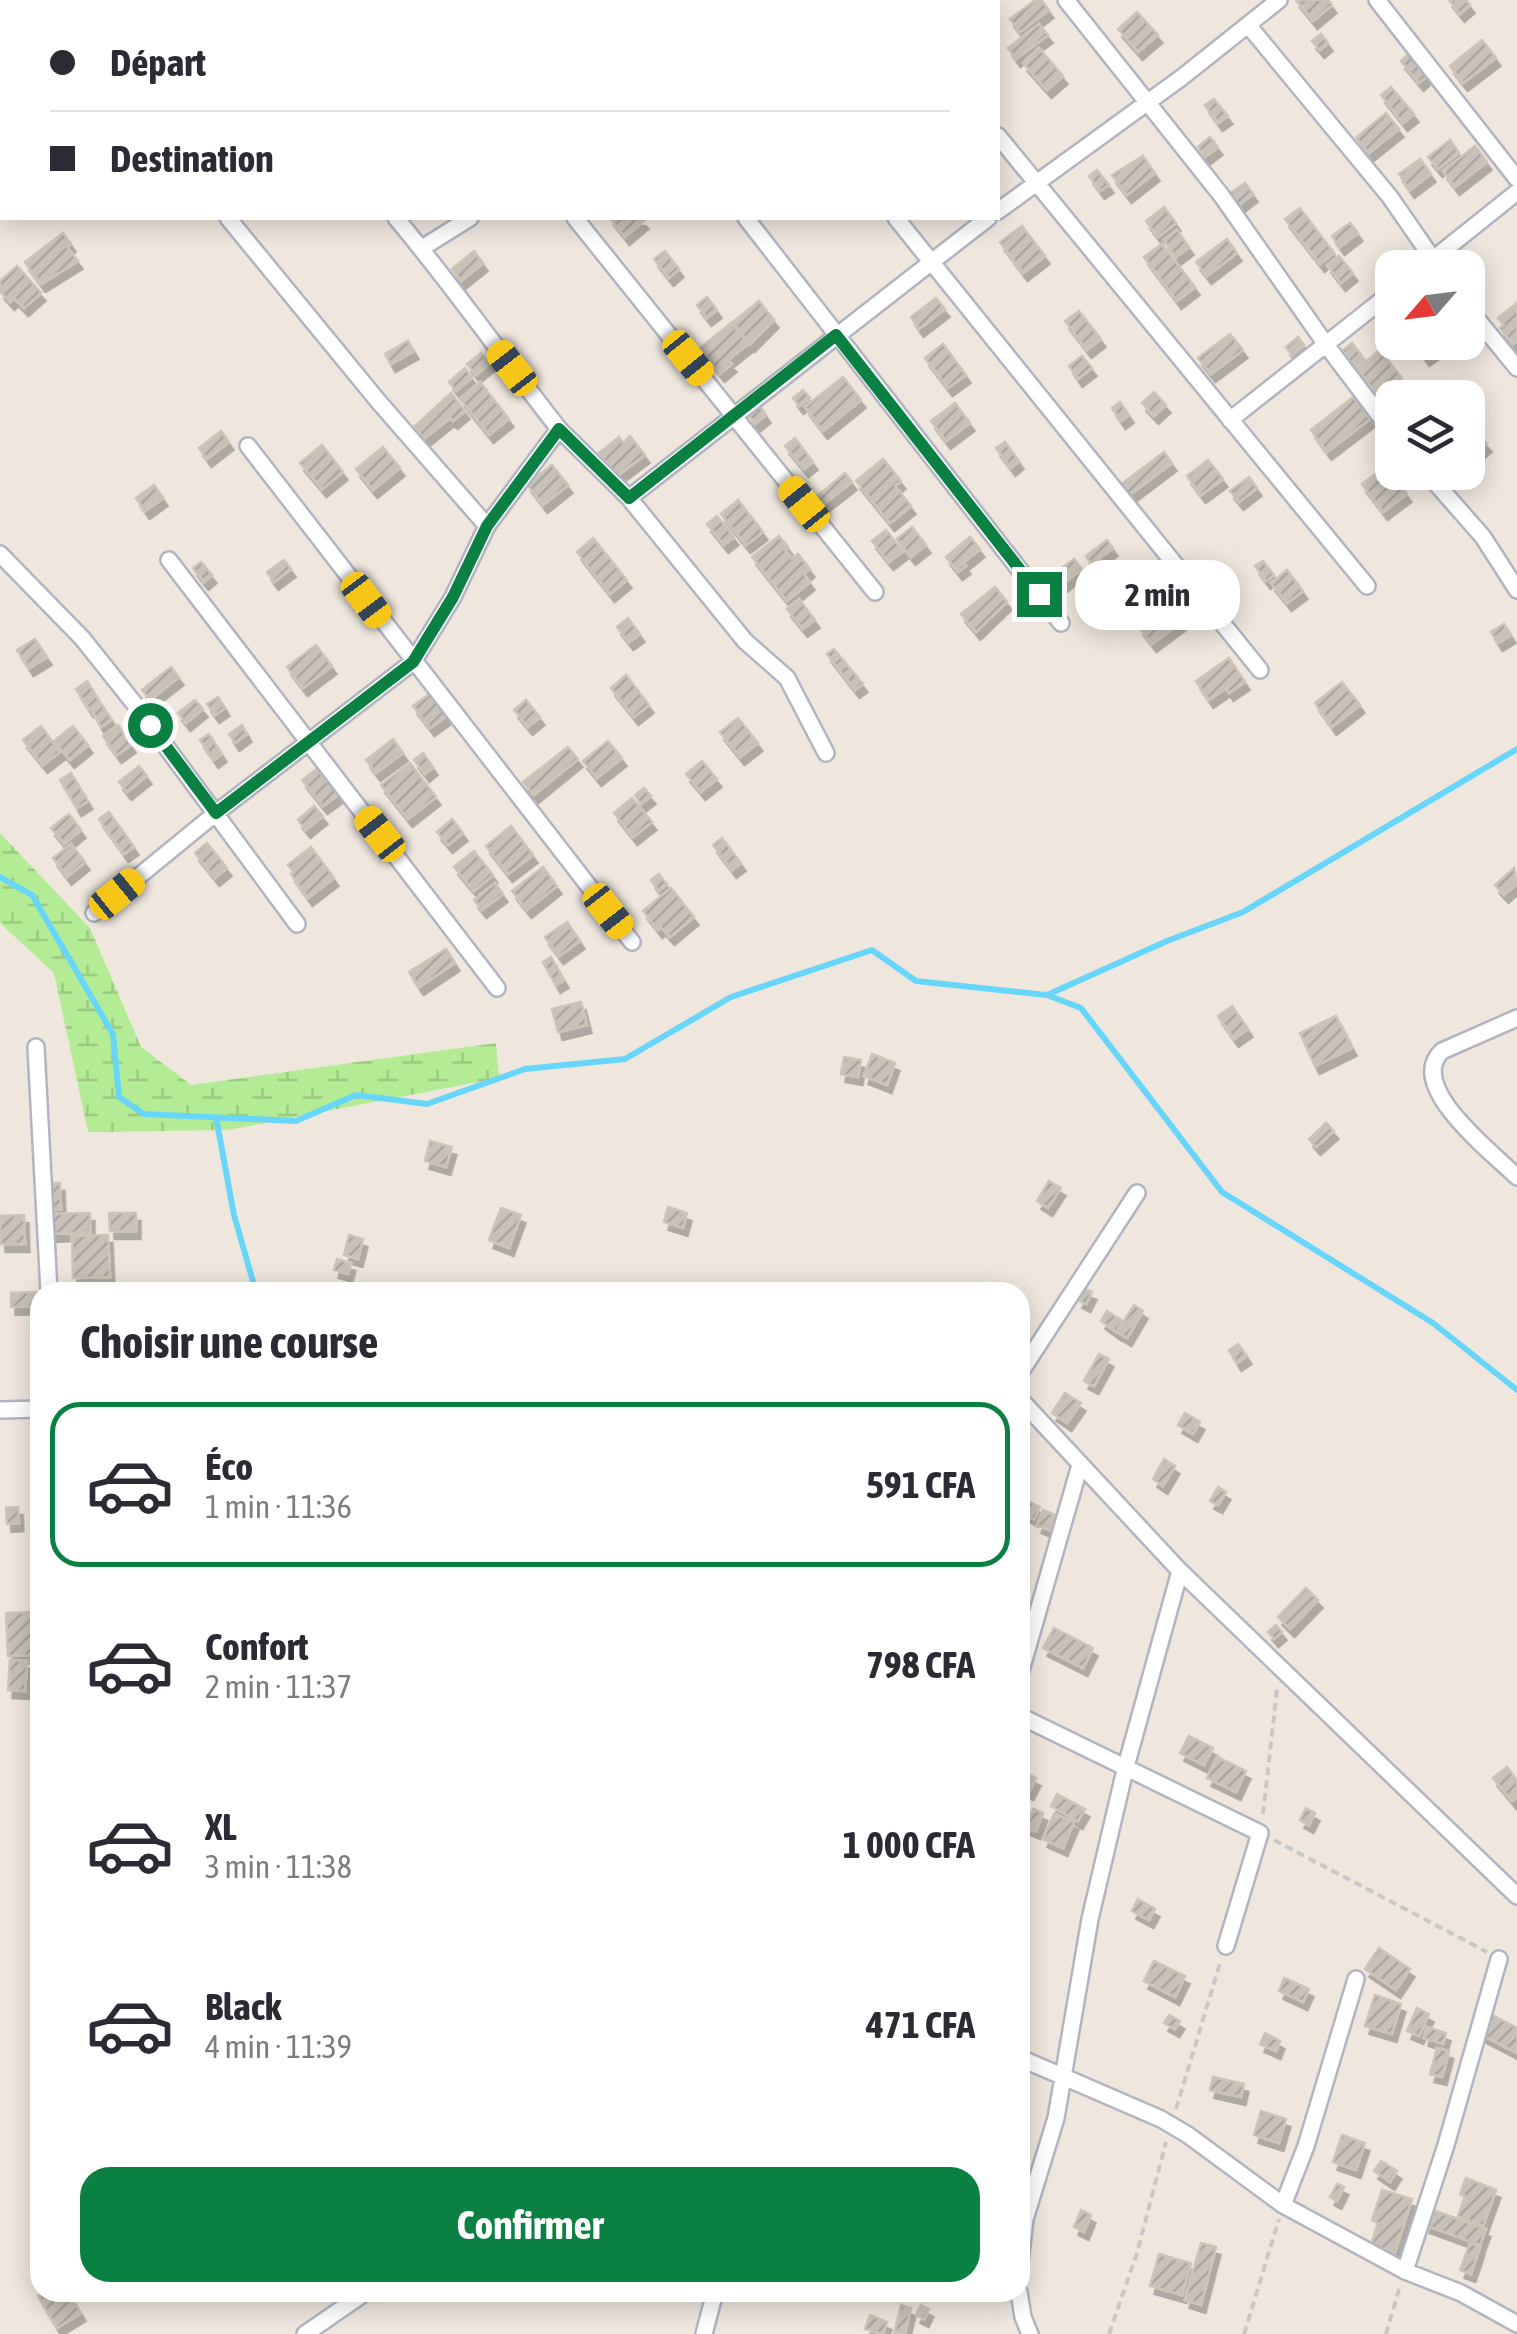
<!DOCTYPE html>
<html lang="fr">
<meta charset="utf-8">
<style>
body{margin:0;font-family:"Asap Condensed",sans-serif;background:#f7f7f7;color:#2b2b33;height:100vh;display:flex;flex-direction:column;font-size:38px;white-space:nowrap}
*{box-sizing:border-box;margin:0}
p{font-size:32px;color:#7c7c81}
.icon{flex:none;width:55px;height:55px;fill:none;stroke:currentColor;stroke-width:2;stroke-linecap:round;stroke-linejoin:round}
.map{position:relative;flex:1;overflow:hidden}
.side{position:absolute;left:30px;top:1282px;width:1000px;height:1020px;display:flex;flex-direction:column;background:#fff;border-radius:30px;box-shadow:0 5px 25px #0003}
.side>*{flex:none}
.hud{position:absolute;left:0px;top:0px;width:1000px;height:220px;box-shadow:0 5px 25px #0003;display:grid;align-content:center;height:220px;padding:0 50px;background:#fff}
.needle{width:65px;rotate:242deg}
.buttons{position:absolute;left:1375px;top:250px;display:grid;gap:20px}
.buttons a{display:grid;place-items:center;width:110px;height:110px;border-radius:20px;background:#fff;box-shadow:0 5px 25px #0003;font-size:50px}
.end{position:absolute;width:45px;height:45px;margin:-22px;border:12px solid #0b8043;background:#fff;box-shadow:0 0 0 5px #fff}
.from{border-radius:50%}
.bubble{position:absolute;height:70px;border-radius:30px;background:#fff;box-shadow:0 5px 25px #0003;font-size:32px;font-weight:700;line-height:70px;text-align:center}
.car{position:absolute;width:30px;height:60px;margin:-30px -15px;border-radius:12px;box-shadow:0 0 8px 2px #0007;background:linear-gradient(#f5c518 24%,#345 0 40%,#f5c518 0 76%,#345 0 86%,#f5c518 0)}
.hud b{display:flex;align-items:center;gap:35px;height:95px;font-size:38px}
.hud b+b{border-top:2px solid #e1e1e2}
.hud i{width:25px;height:25px;background:#2b2b33}
ul{padding:0;list-style:none}
li{display:flex;align-items:center;gap:30px;height:165px;margin:0 20px 15px;padding:0 30px;border:5px solid transparent;border-radius:30px}
li div{flex:1}
li b{display:block;font-size:38px}
li em{font-style:normal;font-weight:700}
li.current{border-color:#0b8043}
li>.icon{width:90px;height:90px;stroke-width:1.5}
h2{padding:0 50px;font-size:45px;line-height:120px}
.primary-button{display:flex;gap:20px;margin-top:auto;padding:20px 50px}
.primary-button a{flex:1;height:115px;border-radius:30px;background:#0b8043;color:#fff;font-size:40px;font-weight:700;line-height:115px;text-align:center}
.map>svg:first-child{display:block}
.wetland{fill:url(#wetland-marsh)}
.lines{fill:none;stroke-linecap:round;stroke-linejoin:round}
.stream{stroke:#68d6fa;stroke-width:6}
.building{fill:url(#building-hatch);stroke:#cbc4b7;stroke-width:2.5;filter:url(#shadow)}
.street-casing{stroke:#b2b5c1;stroke-width:20}
.path{stroke:#c8c8c8;stroke-width:4;stroke-dasharray:8 5;stroke-linecap:butt}
.street{stroke:#fff;stroke-width:15}
.route{stroke:#0b8043;stroke-width:12}
</style>
<div class="map">
<svg width="1517" height="2334" viewBox="0 0 1517 2334">
<defs>
<pattern id="wetland-marsh" width="20" height="14" patternUnits="userSpaceOnUse" patternTransform="scale(2.5)"><rect width="20" height="14" fill="#b4eb95"/><path d="M1 5h8M5 5V1M11 12h8M15 12V8" fill="none" stroke="#9bca81"/></pattern>
<pattern id="building-hatch" width="6" height="6" patternUnits="userSpaceOnUse" patternTransform="scale(2.5)"><rect width="6" height="6" fill="#c7c1b9"/><path d="M-1 1l2-2M0 6l6-6M5 7l2-2" fill="none" stroke="#aba69f"/></pattern>
<filter id="shadow"><feDropShadow dx="4.5" dy="8" stdDeviation="0" flood-color="#0004"/></filter>
</defs>
<rect width="100%" height="100%" fill="#efe7de"/>
<!-- wetland -->
<path class="wetland" d="M0,833L90,928L141,1047L191,1085L496,1043L499,1078L228,1130L88,1132L54,973L0,923Z"/>
<g class="lines">
<!-- stream -->
<path class="stream" d="M0,877L32,895L113,1034L119,1097L144,1114L296,1121L356,1095L427,1104L525,1069L625,1059L731,997L872,950L916,981L1047,995L1081,1008L1222,1192L1433,1323L1517,1390
M1047,995L1167,941L1243,912L1517,749
M216,1117L234,1215L256,1292"/>
</g>
<!-- building -->
<path class="building" d="M266,0H309L311,2H263Z
M1035,0H1041L1049,10L1020,32L1010,19Z
M1296,0H1328L1332,5L1313,21Z
M1449,0H1466L1470,5L1460,14Z
M1137,12L1158,35L1138,52L1118,29Z
M1039,24L1048,35L1016,59L1008,48Z
M1321,34L1328,43L1320,50L1312,41Z
M1482,40L1496,58L1463,83L1450,66Z
M1039,48L1063,76L1047,90L1023,63Z
M1409,54L1428,75L1419,83L1401,61Z
M1391,87L1414,114L1403,123L1381,95Z
M1214,99L1228,116L1218,123L1205,105Z
M1386,113L1399,129L1369,153L1356,138Z
M1210,137L1218,147L1205,157L1198,147Z
M1450,140L1459,153L1438,169L1428,157Z
M1475,146L1487,162L1455,187L1443,171Z
M1143,156L1155,173L1127,195L1112,175Z
M1420,159L1431,174L1410,190L1399,174Z
M1097,170L1109,185L1100,191L1089,176Z
M1245,183L1253,194L1235,208L1226,196Z
M1164,207L1176,223L1158,237L1146,221Z
M1300,208L1334,253L1320,264L1285,219Z
M610,218H641L644,221L625,237Z
M1350,223L1358,233L1340,247L1332,236Z
M1022,226L1045,256L1023,273L1000,242Z
M1177,230L1189,247L1176,257L1164,240Z
M63,233L71,244L67,247L78,261L41,284L25,262Z
M1227,239L1237,253L1207,276L1196,262Z
M1162,244L1195,287L1177,301L1144,257Z
M474,251L483,263L461,281L452,269Z
M665,251L679,269L669,278L654,259Z
M1339,256L1353,273L1341,283L1327,265Z
M17,266L41,293L24,308L14,298L10,302L0,291V281Z
M707,297L717,310L707,318L697,305Z
M936,298L945,309L919,329L911,317Z
M759,301L774,320L750,344L733,322Z
M1517,303V341L1513,344L1500,328L1504,325L1498,318Z
M1079,311L1101,339L1087,350L1065,321Z
M731,323L748,344L728,360L732,364L720,374L700,348Z
M1230,334L1243,350L1211,374L1198,358Z
M1298,337L1304,345L1292,355L1286,347Z
M408,341L414,351L391,364L385,354Z
M1423,342H1435L1439,348L1425,358L1417,347Z
M1352,343L1365,360L1355,368L1342,351Z
M943,344L966,375L948,388L925,358Z
M1380,350L1402,378L1379,397L1357,369Z
M481,353L490,363L476,375L467,364Z
M1082,356L1092,368L1078,379L1069,366Z
M465,368L472,378L456,391L449,382Z
M843,377L861,400L823,431L805,407Z
M480,382L509,419L489,435L460,399Z
M803,390L810,398L799,406L793,398Z
M1154,392L1166,405L1154,416L1142,403Z
M451,393L465,411L453,421L450,418L424,439L415,426Z
M1353,397L1370,419L1327,452L1311,430Z
M1120,402L1129,415L1121,421L1112,408Z
M955,403L970,423L946,441L931,421Z
M759,405L766,415L755,424L748,414Z
M1468,423L1487,444L1470,459L1468,456Z
M221,431L229,442L207,459L199,448Z
M630,436L645,455L617,476L599,453L619,437L623,443Z
M795,438L813,462L804,469L785,446Z
M1005,442L1019,461L1011,468L996,448Z
M322,445L343,472L322,489L300,463Z
M383,447L400,468L373,490L356,469Z
M1164,452L1172,463L1127,497L1119,486Z
M883,459L901,481L895,486L911,506L890,523L856,481Z
M1208,460L1223,479L1201,495L1187,476Z
M552,465L568,485L543,505L527,484Z
M1386,466L1407,494L1383,512L1362,484Z
M845,473L852,482L815,511L809,503Z
M1249,477L1257,488L1239,502L1230,491Z
M154,485L163,498L145,511L136,498Z
M738,500L763,532L746,545L721,514Z
M717,516L734,537L724,545L707,524Z
M912,527L926,545L911,557L897,539Z
M886,530L903,551L889,562L872,541Z
M779,536L788,547L785,550L792,559L798,554L810,569L804,574L810,582L787,601L752,557Z
M970,537L980,549L963,563L966,566L958,572L946,557Z
M593,538L627,580L610,594L577,552Z
M1107,540L1113,548L1092,564L1086,556Z
M1074,559L1082,569L1060,586L1052,575Z
M284,560L291,569L274,582L267,572Z
M1263,561L1274,575L1266,581L1255,566Z
M201,562L212,575L204,582L193,568Z
M1287,570L1303,591L1287,603L1271,583Z
M1156,571L1171,592L1148,610L1132,589Z
M995,587L1007,602L976,632L961,614Z
M1182,595L1195,612L1152,644L1139,627Z
M799,599L815,620L803,629L787,609Z
M628,618L640,634L629,642L617,627Z
M1504,624L1511,635L1498,643L1491,632Z
M35,639L47,657L29,668L17,650Z
M316,645L332,666L303,688L287,667Z
M834,649L863,684L855,690L827,654Z
M1229,658L1245,682L1229,693L1226,688L1209,700L1196,681Z
M171,667L179,677L150,700L142,690Z
M626,675L649,705L634,717L611,688Z
M87,681L100,702L89,709L76,689Z
M1342,682L1360,705L1332,727L1315,703Z
M431,693L448,715L430,728L413,706Z
M218,697L225,708L215,715L207,704Z
M195,700L203,709L186,723L178,713Z
M526,700L540,717L528,727L514,710Z
M102,705L112,720L101,727L92,711Z
M738,718L758,743L740,757L720,732Z
M118,725L131,745L117,755L103,736Z
M242,725L247,734L235,743L229,734Z
M41,726L60,752L43,765L23,740Z
M73,726L88,745L70,760L54,741Z
M209,734L222,754L214,760L200,740Z
M393,739L403,753L376,773L366,760Z
M608,741L622,758L597,778L583,761Z
M568,747L578,759L534,795L523,782Z
M423,753L433,767L425,774L414,760Z
M702,761L717,779L701,792L686,774Z
M410,763L436,797L408,819L381,785Z
M139,766L147,776L127,792L119,782Z
M317,769L338,795L323,806L302,780Z
M71,773L88,801L77,808L60,780Z
M644,788L651,796L641,804L635,795Z
M632,798L652,822L633,837L614,813Z
M314,806L323,816L306,830L298,820Z
M109,812L134,847L124,854L99,819Z
M69,814L81,830L64,844L51,828Z
M452,819L463,833L448,845L437,832Z
M511,826L533,855L508,874L486,846Z
M722,838L741,863L732,870L713,845Z
M207,843L227,868L215,878L195,853Z
M71,844L85,862L67,877L53,858Z
M311,847L334,878L308,898L291,874L294,872L288,865Z
M474,851L493,875L474,891L454,867Z
M543,867L557,886L527,910L512,891Z
M1514,868L1517,883L1504,895L1495,885Z
M659,874L667,884L659,891L651,880Z
M495,883L503,894L482,910L474,900Z
M671,888L694,917L670,937L661,927L658,930L643,911Z
M567,922L580,941L559,956L545,937Z
M446,949L455,963L419,987L409,972Z
M551,957L564,980L556,985L543,962Z
M581,1002L587,1025L558,1032L552,1009Z
M1232,1006L1248,1029L1234,1039L1218,1016Z
M1336,1016L1352,1048L1315,1066L1300,1033Z
M872,1054L895,1063L887,1085L864,1076Z
M844,1057L861,1060L858,1077L841,1074Z
M1326,1123L1334,1131L1316,1147L1309,1139Z
M430,1141L452,1147L446,1167L425,1161Z
M1049,1181L1061,1188L1048,1208L1037,1201Z
M47,1183H60L61,1209L48,1210Z
M668,1207L687,1213L683,1228L664,1222Z
M501,1208L521,1215L509,1248L489,1240Z
M90,1213V1232L52,1234L51,1214Z
M109,1213H136V1231H110Z
M24,1215L25,1244H1L0,1216Z
M108,1235L110,1277L73,1278L72,1236Z
M349,1235L363,1239L358,1259L344,1255Z
M337,1259L351,1263L348,1274L334,1270Z
M1084,1289L1092,1292L1086,1304L1078,1300Z
M36,1292L37,1306L11,1307V1293Z
M1134,1305L1143,1311L1127,1338L1117,1332Z
M1107,1311L1123,1321L1116,1332L1101,1321Z
M1238,1344L1247,1356L1237,1363L1229,1350Z
M1099,1354L1109,1359L1094,1386L1084,1381Z
M1065,1393L1081,1403L1067,1423L1052,1413Z
M1185,1413L1200,1422L1193,1434L1178,1425Z
M1164,1459L1175,1466L1163,1486L1153,1479Z
M1218,1487L1226,1492L1218,1505L1210,1501Z
M1020,1497L1040,1507L1034,1519L1020,1511Z
M18,1507L19,1523L7,1524L6,1508Z
M1043,1510L1055,1515L1049,1530L1037,1525Z
M1306,1588L1318,1600L1290,1629L1278,1617Z
M35,1612L39,1655L8,1656L6,1613Z
M1276,1625L1282,1632L1274,1639L1268,1632Z
M1054,1628L1093,1648L1083,1668L1043,1648Z
M10,1660L27,1661L25,1691L8,1690Z
M1189,1736L1213,1748L1204,1765L1180,1753Z
M1217,1757L1246,1771L1236,1792L1207,1778Z
M1507,1767L1517,1780V1797L1512,1801L1493,1778Z
M1020,1770L1036,1778L1029,1792L1020,1788Z
M1057,1794L1085,1809L1078,1821L1051,1806Z
M1306,1808L1315,1813L1309,1825L1300,1820Z
M1033,1809L1043,1813L1036,1831L1026,1827Z
M1054,1814L1074,1822L1063,1848L1043,1839Z
M1138,1899L1155,1909L1149,1920L1132,1911Z
M1379,1948L1410,1969L1396,1990L1365,1969Z
M1154,1961L1185,1976L1175,1997L1144,1981Z
M1284,1978L1309,1989L1303,2002L1279,1991Z
M1375,1995L1401,2004L1392,2034L1365,2026Z
M1417,2008L1429,2014L1419,2036L1407,2031Z
M1490,2014L1517,2028V2053L1480,2034Z
M1169,2015L1180,2021L1175,2029L1164,2023Z
M1427,2027L1446,2033L1443,2044L1424,2038Z
M1265,2033L1280,2041L1276,2051L1260,2044Z
M1437,2048L1449,2051L1442,2077L1430,2074Z
M1213,2077L1244,2084L1241,2097L1210,2090Z
M1261,2111L1286,2119L1279,2143L1254,2135Z
M1342,2135L1365,2143L1356,2170L1333,2162Z
M1381,2161L1397,2171L1390,2182L1374,2171Z
M1466,2178L1496,2190L1483,2226L1458,2216L1465,2196L1460,2194Z
M1337,2184L1344,2187L1337,2201L1330,2197Z
M1382,2190L1412,2199L1395,2252L1371,2245L1378,2223L1372,2220Z
M1430,2209L1486,2229L1480,2245L1425,2225Z
M1081,2210L1091,2215L1084,2232L1074,2227Z
M1201,2243L1216,2247L1201,2305L1185,2300Z
M1470,2243L1480,2247L1471,2274L1460,2270Z
M1159,2254L1191,2263L1182,2295L1150,2286Z
M43,2292H68L81,2313L57,2328L38,2296Z
M901,2305L911,2308L905,2334H894Z
M921,2305L929,2309L924,2319L916,2315Z
M870,2315L887,2322L883,2334L865,2329Z"/>
<g class="lines">
<defs>
<path id="street" d="M40,0L43,2
M215,0L217,2
M408,0L410,2
M571,0L573,2
M718,0L720,2
M899,0L901,2
M1066,0L1221,195L1327,346L1392,432
M1377,0L1517,179
M242,2L245,0
M763,2L765,0
M1248,25L1390,197L1439,268
M998,136L1367,586
M0,183L2,181
M998,211L1181,78L1279,0
M228,218L378,401L487,526
M575,218L875,592
M746,218L1061,623
M896,218L1260,670
M422,248L470,218
M1422,268L1517,192
M1468,308L1517,368
M1230,420L1392,292
M559,429L629,498L745,641L787,678L826,753
M248,446L632,942
M1426,472L1483,537L1517,590
M629,498L988,218
M0,554L82,638L133,702L297,924
M169,560L497,988
M94,913L216,813L413,662L453,597L487,526L559,429C504,359 453,286 396,218
M1517,1018L1442,1051C1405,1086 1492,1152 1517,1177
M36,1047L49,1292
M1020,1373L1137,1193
M1020,1399L1180,1571L1517,1896
M0,1410L40,1409
M1020,1674L1080,1465
M1020,1716L1260,1833L1226,1946
M1020,2058L1161,2119L1188,2135L1283,2205L1405,2271L1461,2293L1517,2324
M1283,2205L1306,2146L1356,1979
M1020,2263L1025,2219L1056,2118L1090,1919L1125,1770L1180,1571
M1405,2271L1446,2145L1499,1959
M1019,2292L1023,2317L1030,2334
M305,2334L366,2292
M704,2334L715,2292"/>
</defs>
<!-- street casing -->
<use href="#street" class="street-casing"/>
<!-- path -->
<path class="path" d="M1263,1814L1277,1689
M1274,1840L1487,1952
M1176,2109L1221,1960
M1109,2334L1137,2253L1166,2142
M1244,2334L1279,2219
M1386,2334L1400,2286"/>
<!-- street -->
<use href="#street" class="street"/>
</g>
<g class="lines">
<!-- route -->
<path class="route" d="M150,725L216,813L413,662L453,597L487,526L559,429L629,498L836,335L1039,594"/>
</g>
</svg>
<div class="buttons">
<a><svg class="needle" viewBox="-14 -14 28 28"><path d="M0-13l5 13h-10z" fill="#e53935"/><path d="M0 13l5-13h-10z" fill="#7c7c81"/></svg></a>
<a><svg class="icon" aria-label="layers" viewBox="0 0 24 24"><path d="M12 4l9 5-9 5-9-5zM3 14l9 5 9-5"/></svg></a>
</div>
<i class="end from" style="left:150px;top:725px"></i>
<i class="end" style="left:1039px;top:594px"></i>
<div class="bubble" style="left:1075px;top:560px;width:165px">2 min</div>
<i class="car" style="left:688px;top:358px;rotate:141deg"></i>
<i class="car" style="left:512px;top:368px;rotate:322deg"></i>
<i class="car" style="left:804px;top:504px;rotate:321deg"></i>
<i class="car" style="left:366px;top:600px;rotate:143deg"></i>
<i class="car" style="left:380px;top:834px;rotate:322deg"></i>
<i class="car" style="left:117px;top:894px;rotate:51deg"></i>
<i class="car" style="left:608px;top:911px;rotate:142deg"></i>
<div class="hud">
<b><i class="from"></i>Départ</b>
<b><i></i>Destination</b>
</div>
<section class="side">
<h2>Choisir une course</h2>
<ul>
<li class="current"><svg class="icon" aria-label="car" viewBox="0 0 24 24"><path d="M5 17H2v-5l4-1 3-4h7l3 4 3 1v5h-3M9 17h6M6 11h13"/><circle cx="7" cy="17" r="2"/><circle cx="17" cy="17" r="2"/></svg><div><b>Éco</b><p>1 min · 11:36</p></div><em>591 CFA</em></li>
<li><svg class="icon" aria-label="car" viewBox="0 0 24 24"><path d="M5 17H2v-5l4-1 3-4h7l3 4 3 1v5h-3M9 17h6M6 11h13"/><circle cx="7" cy="17" r="2"/><circle cx="17" cy="17" r="2"/></svg><div><b>Confort</b><p>2 min · 11:37</p></div><em>798 CFA</em></li>
<li><svg class="icon" aria-label="car" viewBox="0 0 24 24"><path d="M5 17H2v-5l4-1 3-4h7l3 4 3 1v5h-3M9 17h6M6 11h13"/><circle cx="7" cy="17" r="2"/><circle cx="17" cy="17" r="2"/></svg><div><b>XL</b><p>3 min · 11:38</p></div><em>1 000 CFA</em></li>
<li><svg class="icon" aria-label="car" viewBox="0 0 24 24"><path d="M5 17H2v-5l4-1 3-4h7l3 4 3 1v5h-3M9 17h6M6 11h13"/><circle cx="7" cy="17" r="2"/><circle cx="17" cy="17" r="2"/></svg><div><b>Black</b><p>4 min · 11:39</p></div><em>471 CFA</em></li>
</ul>
<div class="primary-button"><a>Confirmer</a></div>
</section>
</div>
